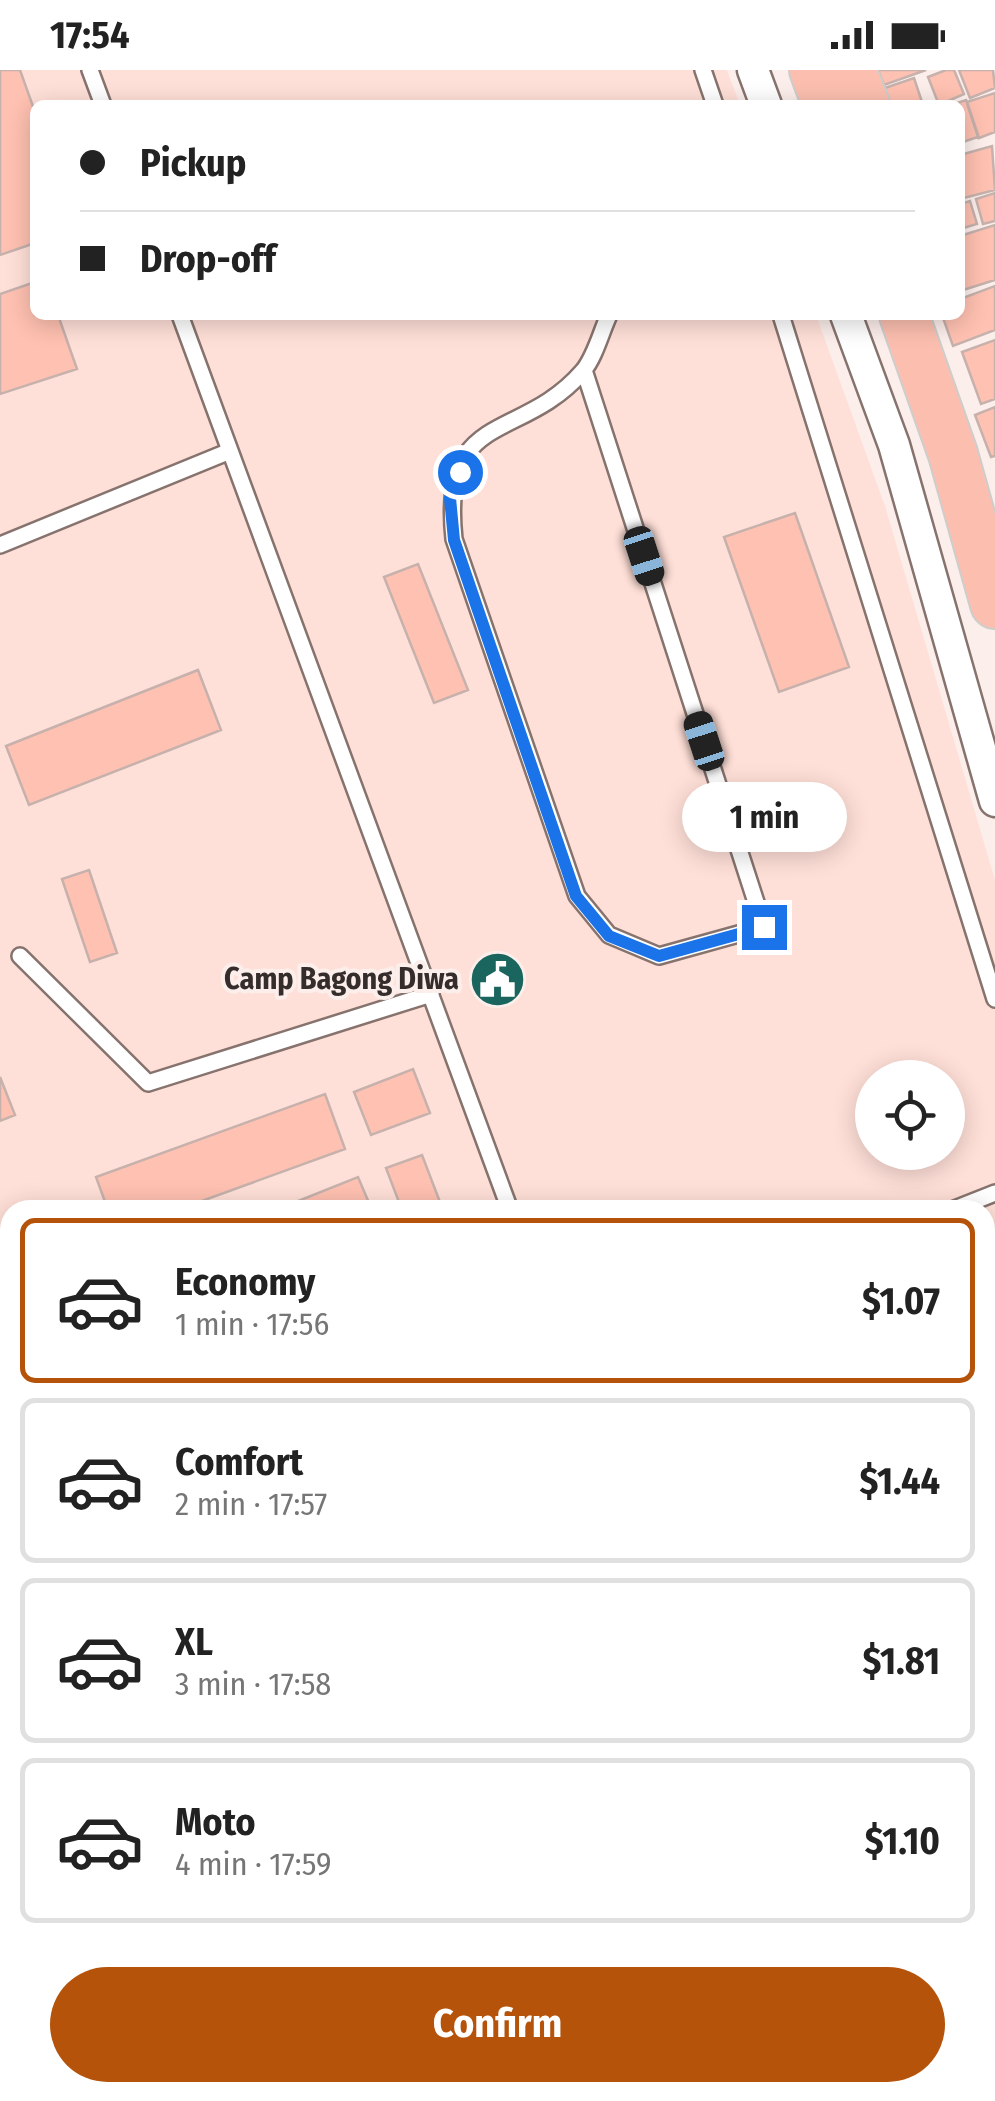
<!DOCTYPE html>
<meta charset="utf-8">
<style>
body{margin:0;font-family:"Fira Sans Condensed",sans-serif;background:#f6f6f6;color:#222;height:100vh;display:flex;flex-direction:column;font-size:38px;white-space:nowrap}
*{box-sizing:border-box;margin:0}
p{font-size:32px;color:#767676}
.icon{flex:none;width:55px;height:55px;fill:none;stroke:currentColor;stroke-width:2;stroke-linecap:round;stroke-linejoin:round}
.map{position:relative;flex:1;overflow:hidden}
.sheet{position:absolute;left:0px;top:1130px;width:995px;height:902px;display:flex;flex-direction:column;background:#fff;border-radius:30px 30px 0 0;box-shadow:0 5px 25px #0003}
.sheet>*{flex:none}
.hud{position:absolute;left:30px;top:30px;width:935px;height:220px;border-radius:15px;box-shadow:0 5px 25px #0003;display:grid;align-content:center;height:220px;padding:0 50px;background:#fff}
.buttons{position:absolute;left:855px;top:990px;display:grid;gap:20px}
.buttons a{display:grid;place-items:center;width:110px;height:110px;border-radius:50%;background:#fff;box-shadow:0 5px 25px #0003;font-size:50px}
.end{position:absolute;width:45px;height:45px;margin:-22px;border:12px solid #1a73e8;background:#fff;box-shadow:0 0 0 5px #fff}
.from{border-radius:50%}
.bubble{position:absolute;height:70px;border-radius:35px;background:#fff;box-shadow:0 5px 25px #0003;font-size:32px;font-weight:700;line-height:70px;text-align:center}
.car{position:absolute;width:30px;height:60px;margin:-30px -15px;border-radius:12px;box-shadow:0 0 8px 2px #0007;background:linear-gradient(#222 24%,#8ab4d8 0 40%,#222 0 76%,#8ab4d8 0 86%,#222 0)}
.hud b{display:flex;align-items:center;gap:35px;height:95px;font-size:38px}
.hud b+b{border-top:2px solid #e0e0e0}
.hud i{width:25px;height:25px;background:#222}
ul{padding:18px 0 0;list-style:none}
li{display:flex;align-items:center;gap:30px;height:165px;margin:0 20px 15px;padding:0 30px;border:5px solid #e0e0e0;border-radius:15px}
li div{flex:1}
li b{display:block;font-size:38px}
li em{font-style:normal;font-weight:700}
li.selected{border-color:#b45309}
li>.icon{width:90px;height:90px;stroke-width:1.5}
.button{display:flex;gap:20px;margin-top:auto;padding:20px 50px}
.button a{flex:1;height:115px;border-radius:60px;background:#b45309;color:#fff;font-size:40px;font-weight:700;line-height:115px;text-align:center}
.status{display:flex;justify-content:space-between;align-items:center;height:70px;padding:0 50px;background:#fff;direction:ltr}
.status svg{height:28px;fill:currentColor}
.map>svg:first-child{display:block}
.built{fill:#ffe0d8;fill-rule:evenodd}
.building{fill:#ffc1b1;stroke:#c6b1ac;stroke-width:2.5}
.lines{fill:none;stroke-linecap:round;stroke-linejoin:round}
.lane-casing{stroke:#87736e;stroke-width:20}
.street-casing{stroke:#87736e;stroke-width:35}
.secondary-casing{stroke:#87736e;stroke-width:48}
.primary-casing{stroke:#cfcdcc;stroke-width:52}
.lane{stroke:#fff;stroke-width:15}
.street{stroke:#fff;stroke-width:30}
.secondary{stroke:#fff;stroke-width:42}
.primary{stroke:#fcbfaf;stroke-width:48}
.route{stroke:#1a73e8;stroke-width:12}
.labels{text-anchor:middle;stroke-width:8;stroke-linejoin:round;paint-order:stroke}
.poi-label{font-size:30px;font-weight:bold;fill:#352d2b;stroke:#fceeeb;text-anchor:end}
</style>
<div class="status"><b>17:54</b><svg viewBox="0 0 49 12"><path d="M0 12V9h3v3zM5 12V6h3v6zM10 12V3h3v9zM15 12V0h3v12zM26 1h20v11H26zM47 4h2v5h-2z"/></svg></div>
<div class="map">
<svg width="995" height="2031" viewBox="0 0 995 2031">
<rect width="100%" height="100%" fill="#fceeeb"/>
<!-- built -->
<path class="built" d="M0,0H727L740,35H35V245H816L885,436L995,810V1177L985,1181V1140H10V1785L0,1789ZM872,1008H948V1082H872Z"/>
<!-- building -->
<path class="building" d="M0,0H20L35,42V173L0,185Z
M878,0H926L884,15Z
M946,0H954L964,24L939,35L928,7Z
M959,0H993L995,18L970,28Z
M914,8L923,35H881L876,21Z
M995,23V62L979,68L967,32Z
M966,30L978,67L960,73V35H951Z
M992,76L995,120L960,129V85Z
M995,123V151L983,154L976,129Z
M970,131L977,154L960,159V134Z
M995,155V210L960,221V166Z
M35,212V245H58L77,299L0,324V224Z
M995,216V260L953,276L942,245H960V229Z
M995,270V329L981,334L962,282Z
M995,337V386L991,387L975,345Z
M795,443L849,597L779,622L724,467Z
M418,494L468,620L434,633L384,507Z
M198,600L221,660L29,735L6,676Z
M89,800L117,883L90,892L62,809Z
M413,999L430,1043L371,1065L354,1022Z
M0,1007L15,1045L0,1051Z
M325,1024L345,1079L177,1140H108L96,1107Z
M422,1085L443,1140H402L386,1098Z
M358,1107L372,1140H295L293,1133Z
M995,1231V1310L985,1314V1235Z
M10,1329V1405L0,1409V1332Z
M995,1349V1446L985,1450V1354Z
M995,1560V1595L985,1569V1564Z
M987,1586L995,1605V1636L985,1640Z
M10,1851V1894L6,1895L0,1854Z
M990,1855L995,1885L985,1888V1856Z
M0,1892L10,1916V1991L0,1995Z
M985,1967L995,1968V1987H985Z
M10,1996V2022H39L19,2031H1L0,2000Z
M147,2022L148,2031H102V2025Z
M267,2022L270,2031H237L263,2022Z
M292,2022H355L356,2031H293Z
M454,2022L456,2031H428V2028Z
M518,2022H545L547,2027L522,2031Z
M552,2022H616L618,2031H554Z
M619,2022H721L722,2031H620Z
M190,2024L191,2031H161V2028Z"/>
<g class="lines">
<defs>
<path id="lane" d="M90,0L103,35
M703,0L715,35
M180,245L510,1140
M781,245L995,929
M584,300L764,857L659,886L609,865L577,826L454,469C440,337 520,374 583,301C595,287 601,262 609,245
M0,475L230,381
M20,886L148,1013L431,924
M952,1140L995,1123
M985,1214L995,1211
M0,1449L10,1447
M0,1577L8,1584
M881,2027V2031"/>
<path id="street" d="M753,0L766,35
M846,245L894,375L995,731
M487,2022L489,2031
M741,2022L742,2031"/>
<path id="secondary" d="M985,1500L995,1496
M0,1819L10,1816"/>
<path id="primary" d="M814,0L827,35
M851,0L865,35
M904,245L953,384L995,534"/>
</defs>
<!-- lane casing -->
<use href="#lane" class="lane-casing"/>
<!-- street casing -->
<use href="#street" class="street-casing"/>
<!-- secondary casing -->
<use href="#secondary" class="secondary-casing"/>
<!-- primary casing -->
<use href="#primary" class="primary-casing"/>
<!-- lane -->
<use href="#lane" class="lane"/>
<!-- street -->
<use href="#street" class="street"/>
<!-- secondary -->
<use href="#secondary" class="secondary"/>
<!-- primary -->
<use href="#primary" class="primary"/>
</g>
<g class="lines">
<!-- route -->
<path class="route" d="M460,402L450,428L454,470L576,826L609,866L659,886L764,857"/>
</g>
<!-- icons -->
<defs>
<symbol id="civic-disc" viewBox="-11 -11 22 22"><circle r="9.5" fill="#1a655e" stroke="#fceeeb"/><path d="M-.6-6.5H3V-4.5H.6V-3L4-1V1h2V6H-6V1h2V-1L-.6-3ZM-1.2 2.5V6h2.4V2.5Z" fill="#fff"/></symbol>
</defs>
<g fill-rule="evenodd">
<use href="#civic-disc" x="466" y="878" width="63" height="63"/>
</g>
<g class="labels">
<!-- poi labels -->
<g class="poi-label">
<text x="459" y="919">Camp Bagong Diwa</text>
</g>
</g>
</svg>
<div class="buttons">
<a><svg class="icon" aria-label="locate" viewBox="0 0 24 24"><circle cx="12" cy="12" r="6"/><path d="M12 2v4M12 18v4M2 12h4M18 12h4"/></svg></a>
</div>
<i class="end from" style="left:460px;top:402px"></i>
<i class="end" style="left:764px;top:857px"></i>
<div class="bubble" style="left:682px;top:712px;width:165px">1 min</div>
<i class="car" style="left:644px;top:486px;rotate:162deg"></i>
<i class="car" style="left:704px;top:671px;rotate:342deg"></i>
<div class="hud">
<b><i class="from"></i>Pickup</b>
<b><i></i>Drop-off</b>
</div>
<section class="sheet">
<ul>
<li class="selected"><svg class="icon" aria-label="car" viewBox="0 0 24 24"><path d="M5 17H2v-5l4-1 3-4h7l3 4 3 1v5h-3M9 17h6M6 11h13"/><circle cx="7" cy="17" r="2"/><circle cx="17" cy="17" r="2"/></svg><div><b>Economy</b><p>1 min · 17:56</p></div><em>$1.07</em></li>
<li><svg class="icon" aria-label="car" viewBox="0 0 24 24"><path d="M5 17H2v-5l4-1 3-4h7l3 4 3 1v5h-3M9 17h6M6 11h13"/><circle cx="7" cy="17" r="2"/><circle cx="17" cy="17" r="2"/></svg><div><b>Comfort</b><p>2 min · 17:57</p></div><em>$1.44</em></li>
<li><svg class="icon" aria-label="car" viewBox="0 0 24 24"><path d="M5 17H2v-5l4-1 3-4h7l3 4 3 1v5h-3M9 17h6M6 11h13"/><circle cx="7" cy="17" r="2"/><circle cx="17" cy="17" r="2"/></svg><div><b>XL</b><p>3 min · 17:58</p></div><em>$1.81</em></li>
<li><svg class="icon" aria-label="car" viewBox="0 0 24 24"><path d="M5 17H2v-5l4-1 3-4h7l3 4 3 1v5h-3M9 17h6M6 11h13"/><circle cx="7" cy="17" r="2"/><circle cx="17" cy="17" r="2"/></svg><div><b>Moto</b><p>4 min · 17:59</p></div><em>$1.10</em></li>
</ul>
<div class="button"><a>Confirm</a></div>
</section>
</div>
